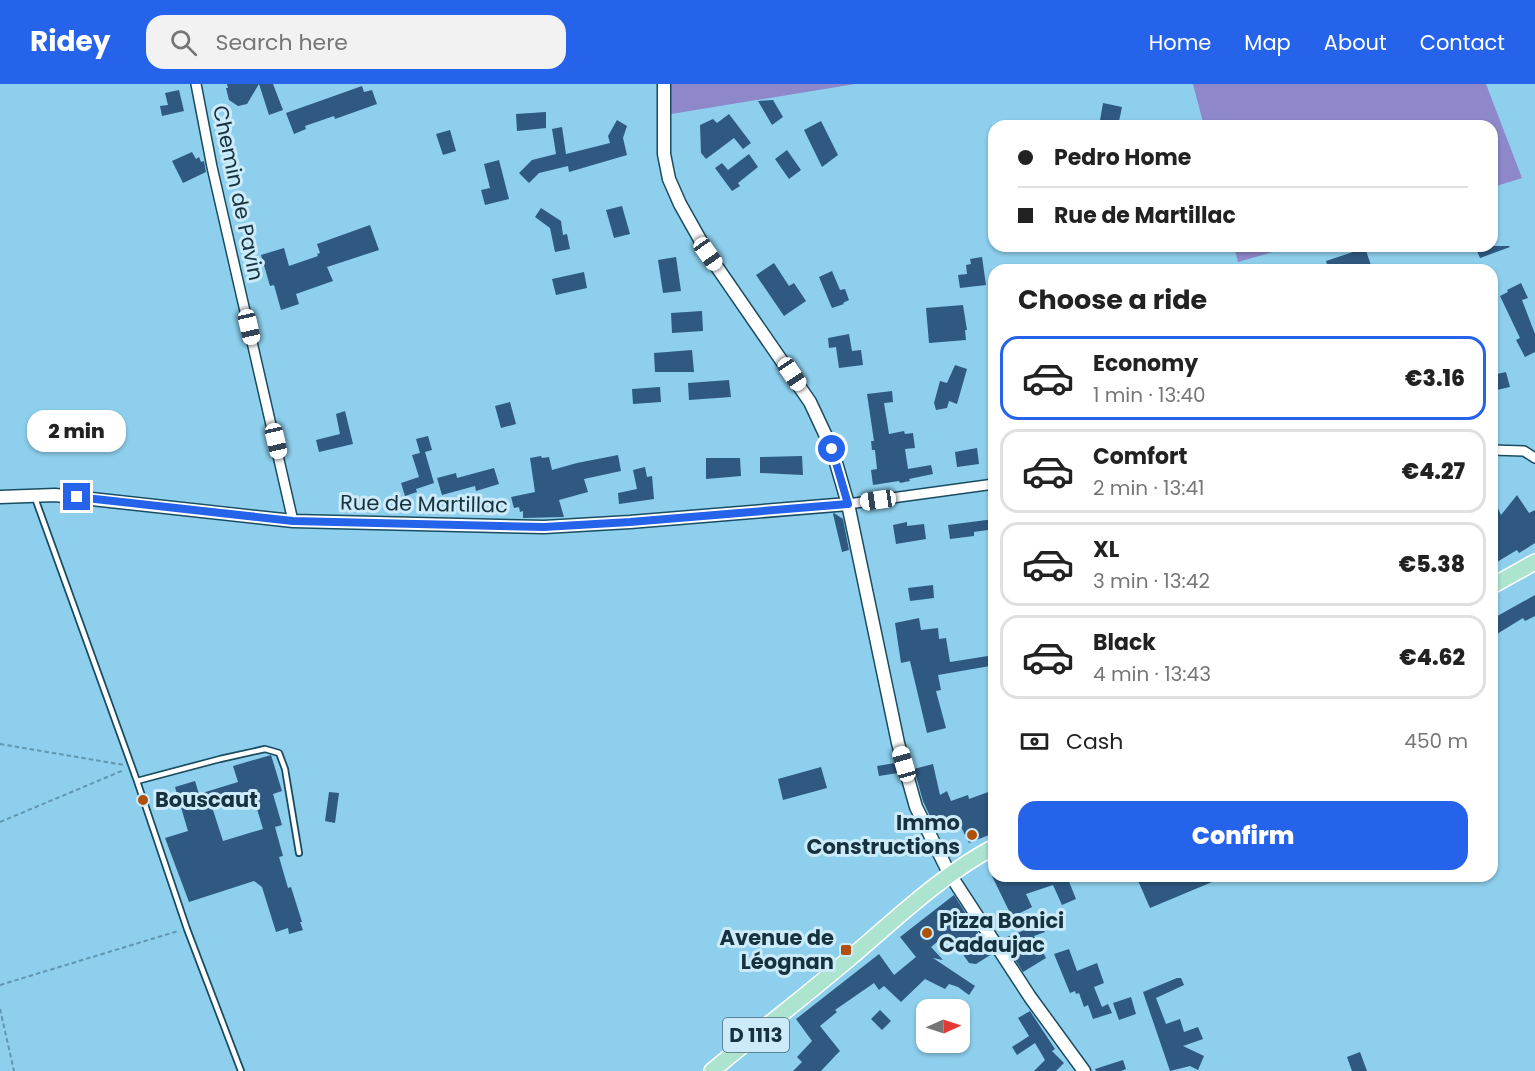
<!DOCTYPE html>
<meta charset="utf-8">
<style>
body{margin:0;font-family:Poppins,sans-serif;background:#f2f2f2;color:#222;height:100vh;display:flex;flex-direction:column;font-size:22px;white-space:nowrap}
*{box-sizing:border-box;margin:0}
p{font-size:20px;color:#767676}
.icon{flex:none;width:33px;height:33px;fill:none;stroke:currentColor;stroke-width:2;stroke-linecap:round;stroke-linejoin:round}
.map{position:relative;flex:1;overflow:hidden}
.details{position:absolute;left:988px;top:180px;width:510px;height:618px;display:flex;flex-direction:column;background:#fff;border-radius:18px;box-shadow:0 2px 4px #0004}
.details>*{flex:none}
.top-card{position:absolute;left:988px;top:36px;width:510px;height:132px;border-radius:18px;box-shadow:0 2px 4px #0004;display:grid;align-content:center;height:132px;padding:0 30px;background:#fff}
.needle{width:39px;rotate:87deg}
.buttons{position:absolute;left:916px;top:915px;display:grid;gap:12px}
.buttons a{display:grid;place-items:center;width:54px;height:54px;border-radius:12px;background:#fff;box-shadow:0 2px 4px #0004;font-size:30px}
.end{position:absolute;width:27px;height:27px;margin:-14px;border:8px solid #2563eb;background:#fff;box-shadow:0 0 0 3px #fff}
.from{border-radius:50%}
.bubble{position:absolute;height:42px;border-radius:18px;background:#fff;box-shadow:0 2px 4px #0004;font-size:20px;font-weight:800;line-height:42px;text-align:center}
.car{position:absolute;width:18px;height:36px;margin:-18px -9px;border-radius:8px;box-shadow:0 0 4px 2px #0007;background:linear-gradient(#fff 24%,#345 0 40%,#fff 0 76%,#345 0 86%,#fff 0)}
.top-card b{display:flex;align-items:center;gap:21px;height:57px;font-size:22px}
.top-card b+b{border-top:2px solid #e0e0e0}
.top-card i{width:15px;height:15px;background:#222}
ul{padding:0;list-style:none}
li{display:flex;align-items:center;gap:18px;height:84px;margin:0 12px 9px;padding:0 18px;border:3px solid #e0e0e0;border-radius:18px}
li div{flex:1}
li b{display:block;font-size:22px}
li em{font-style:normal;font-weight:800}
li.current{border-color:#2563eb}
li>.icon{width:54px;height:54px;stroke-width:1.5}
h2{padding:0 30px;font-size:27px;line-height:72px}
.pay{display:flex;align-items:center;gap:15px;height:66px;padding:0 30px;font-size:22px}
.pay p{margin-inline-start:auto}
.primary-button{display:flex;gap:12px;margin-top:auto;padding:12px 30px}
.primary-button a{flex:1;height:69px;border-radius:18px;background:#2563eb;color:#fff;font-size:24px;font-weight:800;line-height:69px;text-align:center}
header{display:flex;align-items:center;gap:36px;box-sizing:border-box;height:84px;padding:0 30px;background:#2563eb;color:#fff}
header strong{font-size:28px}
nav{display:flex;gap:33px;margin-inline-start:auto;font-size:21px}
.search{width:420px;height:54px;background:#f2f2f2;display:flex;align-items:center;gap:15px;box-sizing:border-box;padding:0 21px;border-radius:18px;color:#767676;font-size:22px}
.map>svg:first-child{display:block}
.forest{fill:#8e87c9}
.building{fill:#2f5980;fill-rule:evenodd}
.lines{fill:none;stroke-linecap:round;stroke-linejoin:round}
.service-casing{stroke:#194c60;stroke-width:8}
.minor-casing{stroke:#194c60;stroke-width:12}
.tertiary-casing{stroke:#194c60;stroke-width:15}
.primary-casing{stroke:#fff;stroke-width:18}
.path{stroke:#6296ae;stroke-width:2;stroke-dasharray:4.5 3;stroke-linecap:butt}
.service{stroke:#fff;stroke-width:4.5}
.minor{stroke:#fff;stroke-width:9}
.tertiary{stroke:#fff;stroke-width:12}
.primary{stroke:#ace4d0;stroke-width:15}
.route{stroke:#2563eb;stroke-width:8}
.poi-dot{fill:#b0500b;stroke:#cbebfa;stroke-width:2}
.labels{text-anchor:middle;stroke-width:6;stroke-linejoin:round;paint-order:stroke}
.shield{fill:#cbebfa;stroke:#4d6a76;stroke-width:1.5}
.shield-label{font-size:20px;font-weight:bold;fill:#17323e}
.street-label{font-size:21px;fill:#17323e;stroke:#cbebfa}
.poi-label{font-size:21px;font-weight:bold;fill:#17323e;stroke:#cbebfa;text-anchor:start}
</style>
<header>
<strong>Ridey</strong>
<div class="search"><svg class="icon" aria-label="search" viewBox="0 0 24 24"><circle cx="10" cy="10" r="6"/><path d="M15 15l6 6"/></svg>Search here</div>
<nav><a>Home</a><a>Map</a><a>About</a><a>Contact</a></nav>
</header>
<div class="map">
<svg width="1535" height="987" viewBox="0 0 1535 987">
<rect width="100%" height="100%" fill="#8dcfed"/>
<!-- forest -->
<path class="forest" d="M664,0H855L665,31Z
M1193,0H1486L1522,94L1493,103L1492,42H1204Z
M1234,162H1294L1238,178Z"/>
<!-- building -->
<path class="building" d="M227,0H259L247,20L238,22L229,16L226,4H228Z
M259,0H273L283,26L269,31Z
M362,2L364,8L372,6L377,20L335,35L334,32L305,42L306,45L294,50L286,29Z
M179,6L184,27L162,32L160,22L168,21L165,9Z
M773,16L783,33L772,41L758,17Z
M1103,19L1122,23L1118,42H1099Z
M546,28V44L517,47L516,30Z
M729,30L751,59L743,65L734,54L706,75L701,69L700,41L713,35L717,39Z
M617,36L627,42L623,54L627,71L569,88L568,82L539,89L529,99L519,89L532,76L556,70L552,45L562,43L566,70L610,59L608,52Z
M821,37L838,71L822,83L804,46Z
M450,46L456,67L443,71L436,50Z
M787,66L801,86L789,95L775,75Z
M192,68L196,75L199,73L201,78L204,77L206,88L183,99L172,77Z
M749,70L758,83L738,99L740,102L732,107L715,84L722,79L728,86Z
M499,76L509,115L485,121L481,106L490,104L484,80Z
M622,122L630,150L614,154L606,126Z
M541,124L561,137L563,151L567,150L570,165L555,168L550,144L535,133Z
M370,141L379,166L327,183L333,197L296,210L299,220L281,226L274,201L270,202L261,171L284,164L289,182L318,172L317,170L320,169L317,160Z
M1475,162H1509L1510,163L1480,174Z
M1365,164L1372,184L1367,186H1329L1326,177Z
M676,173L681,207L663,209L658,176Z
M982,173L986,201L960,204L958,191L967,190L966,181L971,180L970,175Z
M774,179L789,202L794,199L806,217L784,232L756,191Z
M832,187L840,206L845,205L849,216L843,219L844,220L832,224L819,193Z
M584,188L587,204L556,211L552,195Z
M1521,199L1528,214L1522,216L1535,250V268L1525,273L1516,256L1520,254L1500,212L1508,208L1507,206Z
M963,221L967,246H965L966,256L929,259L926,224Z
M702,227L703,247L672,249L671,229Z
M849,250L852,267L861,266L863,281L839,284L836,263L829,264L828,254Z
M692,266L694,288H655L654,269Z
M955,281L967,285L957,320L949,317L947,324L936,326L934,319L940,297L947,299Z
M1506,288L1510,303L1492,307V291Z
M729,296L731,313L689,316L688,299Z
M660,303L661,318L633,320L632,305Z
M892,307L893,318L884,319L889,350L904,347L905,350L913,349L915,364L905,365L908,385L931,381L933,390L909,395L910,397L900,399L899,397L873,401L871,386L877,385L875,366H872L871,357H874L867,310Z
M510,318L516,340L501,344L495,322Z
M345,327L353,360L319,368L316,356L340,350L336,330Z
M428,352L432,366L425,368L434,399L416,405L417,408L405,412L401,399L419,393L412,371L420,369L416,355Z
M977,364L979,380L957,383L955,368Z
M618,371L621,387L584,395L588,408L559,416L564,433L523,434V427L520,428L519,423L514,424L511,413L535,408L530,374L541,372L542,374L549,373L552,386L577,379Z
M802,372L803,391L760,389V373Z
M706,374H740L741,392L706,395Z
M645,383L647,393L652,392L654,415L619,420L618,409L637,405L633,386Z
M494,384L499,400L476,407L475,402L442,411L437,394L456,389L457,394Z
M1492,411L1501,431L1517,411L1529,429L1535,426V459L1519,469L1517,466L1492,481Z
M834,429L843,435L849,466L842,468L833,430Z
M994,435V445L974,448V452L950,455L948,441Z
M907,438V442L924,440L926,455L896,460L893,441Z
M933,501L934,514L910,517L908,504Z
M1535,511V532L1525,537L1523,534L1492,553V535Z
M919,534L921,546L938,544L939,555L946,554L950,578L988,572L990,582L938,591L941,606L936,607L946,644L927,649L910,577L901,579L895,539Z
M271,671L282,707L273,710L282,741L275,743L283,772L279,773L288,804L291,803L302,838H300L303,846L289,850L288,844L276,848L262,803L254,797L189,818L165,754L188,747L175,703L195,697L199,710L238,698L233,682ZM254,715L263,745L223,757L213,726L244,716V718Z
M895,679L898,689L879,692L877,682Z
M933,680L940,711L947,707L951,717L968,711L969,715L994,706V749L969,759L956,733L934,741L923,717L914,685Z
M821,683L827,704L783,716L778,695Z
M329,708L339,709L335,739L325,737Z
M992,792H1029L1031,796L1042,792H1073L1068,795L1076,815L1062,821L1053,801L1026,810L1032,823L1012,833Z
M1136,792H1224V793L1150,824Z
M954,811L979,850L985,863L987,862L992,870L976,880L969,879L948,849L931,863L943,876L933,874L975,902L969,911L958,903L949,900L945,905L925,895L901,918L884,902L879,906L874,899L835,926L837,928L820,942L840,967L836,971L821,987H793L802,978L797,973L812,957L796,935L879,870L894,891L916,873L900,853Z
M1042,839L1045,848L1034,852L1046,874L1023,888L1002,855Z
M1069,865L1077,887L1097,879L1104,899L1094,903L1102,923L1108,920L1112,929L1093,935L1088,921L1084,923L1079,909L1076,910L1075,907L1070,909L1054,870Z
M1177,894H1181L1184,901L1156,914L1166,940L1180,935L1184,948L1198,943L1203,955L1183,962L1204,972L1198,986L1190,982L1170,987L1143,908Z
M1131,913L1136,930L1119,936L1113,919Z
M880,926L891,937L882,946L871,935Z
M1030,927L1055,965L1052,967L1064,979L1056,987H1034L1045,976L1035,959L1017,971L1012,963L1029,952L1018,934Z
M1360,968L1367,987H1352L1347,973Z
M1123,976L1126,985L1121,987H1096L1095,985Z"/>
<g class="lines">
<defs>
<path id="service" d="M35,414L137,697L220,675L265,665L279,669L285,685L299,769
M137,697L187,845L241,987"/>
<path id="minor" d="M196,0L212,83L293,437
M1492,366L1524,367L1535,374
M848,420L994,400"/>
<path id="tertiary" d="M664,0V70L669,95L680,120L708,170L810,318L832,365L848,420L898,659L916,723L949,789L1030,913L1084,987
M0,413L55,411L293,437L544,443L630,438L848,420"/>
<path id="primary" d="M1492,502L1535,478
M712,987C757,949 804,913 850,874C897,834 940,792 994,763"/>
</defs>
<!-- service casing -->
<use href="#service" class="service-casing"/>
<!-- minor casing -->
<use href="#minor" class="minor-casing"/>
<!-- tertiary casing -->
<use href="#tertiary" class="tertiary-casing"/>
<!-- primary casing -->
<use href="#primary" class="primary-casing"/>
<!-- path -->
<path class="path" d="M0,660L124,681
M0,738L124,686
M0,901L178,847
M0,925L14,987"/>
<!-- service -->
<use href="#service" class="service"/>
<!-- minor -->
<use href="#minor" class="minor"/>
<!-- tertiary -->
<use href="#tertiary" class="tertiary"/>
<!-- primary -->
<use href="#primary" class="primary"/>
</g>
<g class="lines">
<!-- route -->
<path class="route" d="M77,413L293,437L544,443L630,438L848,420L832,365"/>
</g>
<!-- markers -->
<g class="poi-dot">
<circle cx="143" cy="716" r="6"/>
<circle cx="972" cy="751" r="6"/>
<circle cx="927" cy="849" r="6"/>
<rect x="840" y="860" width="12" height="12" rx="3"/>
</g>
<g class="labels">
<!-- shield labels -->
<rect class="shield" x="723" y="934" width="66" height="34" rx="4.5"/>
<g class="shield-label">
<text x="756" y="958">D 1113</text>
</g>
<!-- street labels -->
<g class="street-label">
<text transform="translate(238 109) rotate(78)" y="7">Chemin de Pavin</text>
<text transform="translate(424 420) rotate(1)" y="7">Rue de Martillac</text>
</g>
<!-- poi labels -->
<g class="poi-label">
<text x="155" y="723">Bouscaut</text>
<text x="960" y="746" text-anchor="end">Immo<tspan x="960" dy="24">Constructions</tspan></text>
<text x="939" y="844">Pizza Bonici<tspan x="939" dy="24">Cadaujac</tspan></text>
<text x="834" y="861" text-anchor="end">Avenue de<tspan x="834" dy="24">Léognan</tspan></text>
</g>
</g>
</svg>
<div class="buttons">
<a><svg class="needle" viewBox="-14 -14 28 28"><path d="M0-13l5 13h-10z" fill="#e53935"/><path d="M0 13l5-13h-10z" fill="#767676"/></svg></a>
</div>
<i class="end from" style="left:832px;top:365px"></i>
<i class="end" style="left:77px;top:413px"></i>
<div class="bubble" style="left:27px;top:326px;width:99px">2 min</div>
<i class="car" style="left:708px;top:170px;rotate:145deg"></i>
<i class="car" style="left:249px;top:243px;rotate:167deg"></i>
<i class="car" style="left:792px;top:290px;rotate:146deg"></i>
<i class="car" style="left:276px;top:357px;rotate:167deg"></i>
<i class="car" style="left:878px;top:416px;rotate:262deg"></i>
<i class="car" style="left:904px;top:680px;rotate:344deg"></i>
<div class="top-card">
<b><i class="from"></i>Pedro Home</b>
<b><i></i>Rue de Martillac</b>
</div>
<section class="details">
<h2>Choose a ride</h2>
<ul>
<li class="current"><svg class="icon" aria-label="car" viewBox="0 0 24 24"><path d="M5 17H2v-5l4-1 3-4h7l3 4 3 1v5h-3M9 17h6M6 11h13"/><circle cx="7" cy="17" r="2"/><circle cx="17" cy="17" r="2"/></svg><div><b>Economy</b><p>1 min · 13:40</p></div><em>€3.16</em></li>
<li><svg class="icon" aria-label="car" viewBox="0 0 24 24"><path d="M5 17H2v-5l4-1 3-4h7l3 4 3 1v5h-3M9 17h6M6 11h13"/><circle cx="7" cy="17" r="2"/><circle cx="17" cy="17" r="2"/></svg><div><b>Comfort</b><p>2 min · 13:41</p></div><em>€4.27</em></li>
<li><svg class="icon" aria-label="car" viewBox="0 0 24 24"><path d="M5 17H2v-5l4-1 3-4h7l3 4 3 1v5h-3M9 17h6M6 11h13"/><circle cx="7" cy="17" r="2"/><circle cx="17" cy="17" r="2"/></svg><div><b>XL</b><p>3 min · 13:42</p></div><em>€5.38</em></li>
<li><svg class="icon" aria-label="car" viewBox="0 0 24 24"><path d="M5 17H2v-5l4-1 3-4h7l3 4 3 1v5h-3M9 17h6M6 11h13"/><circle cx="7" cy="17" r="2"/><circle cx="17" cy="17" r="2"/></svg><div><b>Black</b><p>4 min · 13:43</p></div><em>€4.62</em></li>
</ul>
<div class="pay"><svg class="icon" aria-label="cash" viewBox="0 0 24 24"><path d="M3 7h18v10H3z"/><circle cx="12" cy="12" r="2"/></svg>Cash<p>450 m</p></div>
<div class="primary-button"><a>Confirm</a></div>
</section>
</div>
